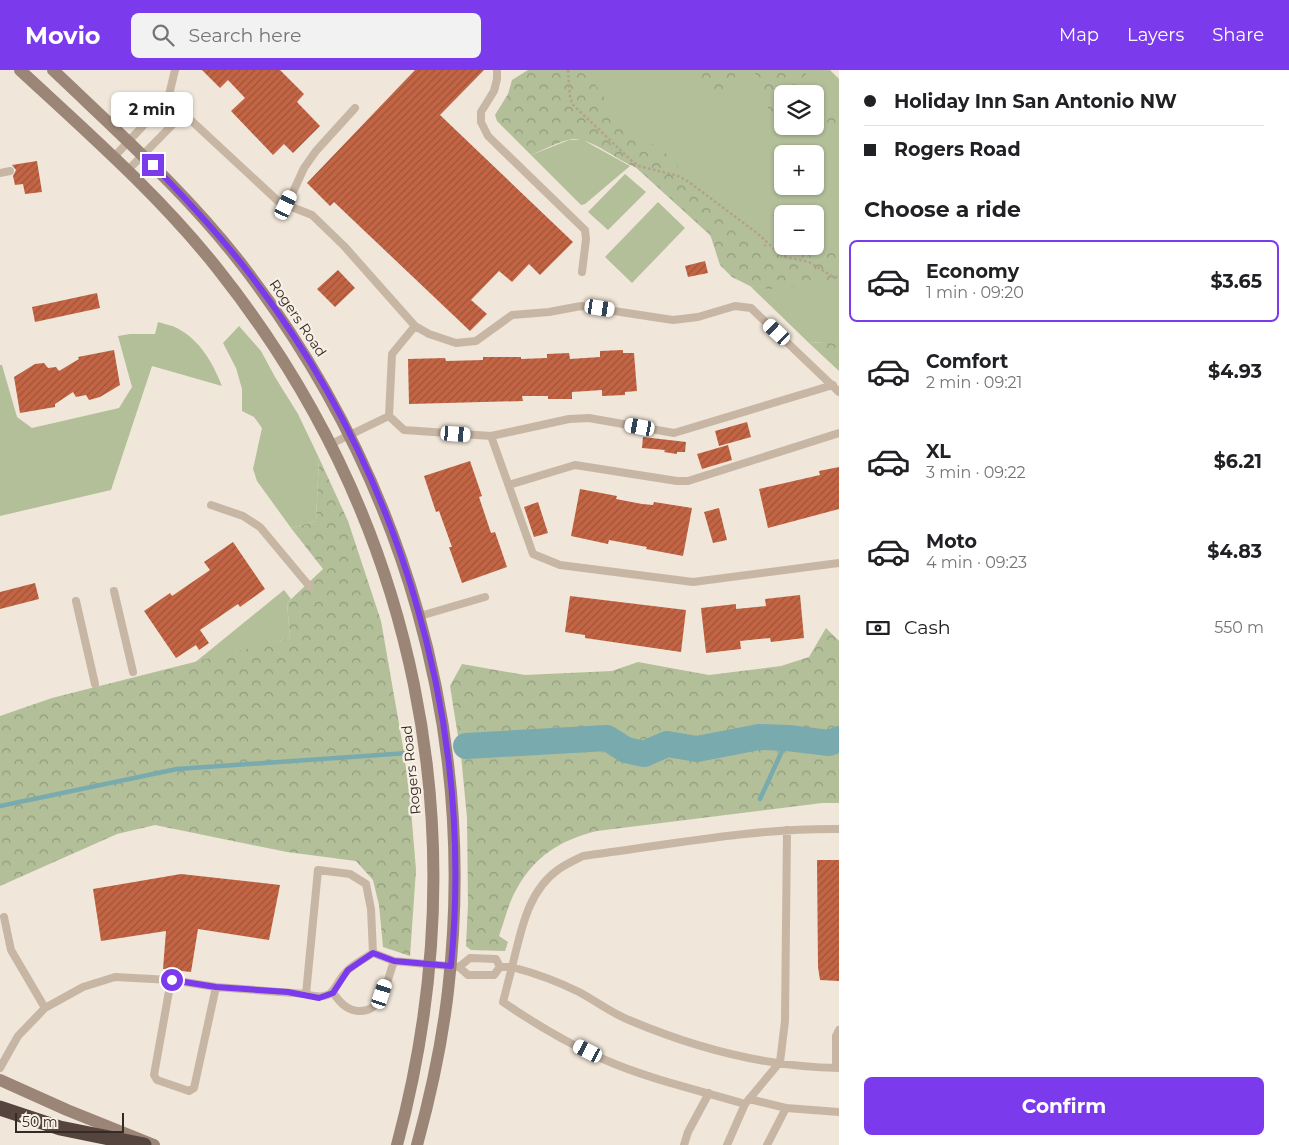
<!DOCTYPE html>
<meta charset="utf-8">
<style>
body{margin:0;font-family:Montserrat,sans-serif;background:#f2f2f2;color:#202124;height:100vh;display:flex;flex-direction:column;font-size:19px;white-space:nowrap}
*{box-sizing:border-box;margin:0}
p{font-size:16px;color:#757577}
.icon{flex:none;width:28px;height:28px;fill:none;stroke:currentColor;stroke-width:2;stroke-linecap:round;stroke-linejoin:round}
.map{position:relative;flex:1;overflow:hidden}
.details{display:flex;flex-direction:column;background:#fff;width:450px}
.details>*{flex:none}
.banner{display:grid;align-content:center;height:110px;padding:0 25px;background:#fff}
.fabs{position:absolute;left:774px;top:15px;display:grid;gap:10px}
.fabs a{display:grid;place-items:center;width:50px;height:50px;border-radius:8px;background:#fff;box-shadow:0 1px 4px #0004;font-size:25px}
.scale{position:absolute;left:15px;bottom:12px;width:109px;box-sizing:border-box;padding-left:5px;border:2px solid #342b26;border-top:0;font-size:14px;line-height:18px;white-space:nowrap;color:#342b26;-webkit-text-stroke:4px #f8f0e5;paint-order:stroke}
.end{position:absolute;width:22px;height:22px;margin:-11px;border:6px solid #7c3aed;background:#fff;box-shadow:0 0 0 2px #fff}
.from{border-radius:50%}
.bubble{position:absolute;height:35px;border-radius:8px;background:#fff;box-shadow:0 1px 4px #0004;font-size:16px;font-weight:700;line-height:35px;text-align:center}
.car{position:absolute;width:15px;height:30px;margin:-15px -8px;border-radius:6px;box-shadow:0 0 4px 1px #0007;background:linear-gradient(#fff 24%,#345 0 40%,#fff 0 76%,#345 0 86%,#fff 0)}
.banner b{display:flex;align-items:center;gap:18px;height:48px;font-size:19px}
.banner b+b{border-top:1px solid #e0e0e0}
.banner i{width:12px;height:12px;background:#202124}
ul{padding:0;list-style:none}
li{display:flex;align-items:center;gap:15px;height:82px;margin:0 10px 8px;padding:0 15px;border:2px solid transparent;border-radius:8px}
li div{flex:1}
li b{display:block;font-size:19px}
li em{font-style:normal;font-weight:700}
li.on{border-color:#7c3aed}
li>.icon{width:45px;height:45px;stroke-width:1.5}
h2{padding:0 25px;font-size:22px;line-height:60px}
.pay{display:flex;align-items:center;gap:12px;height:55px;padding:0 25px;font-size:19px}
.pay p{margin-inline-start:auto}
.action{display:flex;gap:10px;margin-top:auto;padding:10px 25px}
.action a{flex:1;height:58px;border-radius:8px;background:#7c3aed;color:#fff;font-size:20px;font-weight:700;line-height:58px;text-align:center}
header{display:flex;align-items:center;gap:30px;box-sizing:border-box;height:70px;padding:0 25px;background:#7c3aed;color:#fff}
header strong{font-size:24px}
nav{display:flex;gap:28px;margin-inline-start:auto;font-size:18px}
.search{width:350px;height:45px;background:#f2f2f2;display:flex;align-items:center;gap:12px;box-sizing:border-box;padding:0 18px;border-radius:8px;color:#757577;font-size:19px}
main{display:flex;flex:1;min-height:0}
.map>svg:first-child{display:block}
.green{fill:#b2bf99;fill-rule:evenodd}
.forest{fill:url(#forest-crowns)}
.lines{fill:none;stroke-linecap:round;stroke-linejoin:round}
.stream{stroke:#79aaad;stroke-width:4.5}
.river{stroke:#79aaad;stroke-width:26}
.building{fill:url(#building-hatch)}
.path{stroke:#b4a090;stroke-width:2.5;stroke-dasharray:2.5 2.5;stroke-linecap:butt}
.lane{stroke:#c8b6a5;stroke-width:8}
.secondary{stroke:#9b8577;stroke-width:12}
.highway{stroke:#55453e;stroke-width:15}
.route{stroke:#7c3aed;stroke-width:6}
.labels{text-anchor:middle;stroke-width:4.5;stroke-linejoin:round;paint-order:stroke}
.street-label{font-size:14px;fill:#342b26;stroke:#f8f0e5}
</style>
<header>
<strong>Movio</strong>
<div class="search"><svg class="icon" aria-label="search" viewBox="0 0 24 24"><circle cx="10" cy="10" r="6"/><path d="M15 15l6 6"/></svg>Search here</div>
<nav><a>Map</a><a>Layers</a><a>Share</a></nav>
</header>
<main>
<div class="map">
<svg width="839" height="1075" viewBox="0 0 839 1075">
<defs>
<pattern id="forest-crowns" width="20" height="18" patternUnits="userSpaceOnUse" patternTransform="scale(1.25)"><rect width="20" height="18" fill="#b2bf99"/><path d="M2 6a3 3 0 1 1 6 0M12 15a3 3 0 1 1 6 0" fill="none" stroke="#929b7d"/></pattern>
<pattern id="building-hatch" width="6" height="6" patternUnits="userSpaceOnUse" patternTransform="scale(1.25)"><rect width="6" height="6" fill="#c36544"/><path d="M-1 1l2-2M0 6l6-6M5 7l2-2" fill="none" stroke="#9f5339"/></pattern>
</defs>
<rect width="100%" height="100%" fill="#f0e6d9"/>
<!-- green -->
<path class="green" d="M529,0H830L839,9V285L825,272L809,273L750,216L768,218ZM782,24H815V56H782ZM782,84H815V116H782ZM782,144H815V176H782Z
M569,70H583L630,96L585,134L581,135L531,85Z
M625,104L646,122L608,160L588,142Z
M658,132L685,158L632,213L605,187Z
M158,252C164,254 171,255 177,258C200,270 213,293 222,316L152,296L111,420L0,446V295H2L17,347L32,358L119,338L132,317L118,266L130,264H155Z
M239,256L261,281L275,307L298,344L319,388L316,451L291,458L257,411L253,399L262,358L254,347L242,341V319L236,298L223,273Z
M284,520L291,529L287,533L290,568L193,594Z"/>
<!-- forest -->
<path class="forest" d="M528,0C540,0 565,0 575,0C595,6 602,27 614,41C623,53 636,63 649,72C661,80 669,83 678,96L674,101C683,112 695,119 706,128C724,144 743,161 764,174C781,184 821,185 839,178V207L819,215L769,219L750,216L732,207L720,195L710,164L637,98C617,91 589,65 568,70C556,73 543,80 531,85L497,51L495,45L508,24L512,10Z
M685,0H735L736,22L721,29L688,8Z
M746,0H809L806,2L805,12L800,21L802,24H782V52L772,48C765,33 763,18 756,4Z
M839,34V68L811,56H815V37L831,38Z
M825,272L839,275V301L809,273Z
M319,388L348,451L381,551L403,677L410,728L416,800L410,886L383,877L379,835L373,810L356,791L287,782L155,755L117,764L0,816V646L52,628L290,568L287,533L323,499L291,458L316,451Z
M826,558L839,571V733H822L597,761C560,770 533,787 515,822C508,835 504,852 499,866L508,872L505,881L471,880L466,876L468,834L467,748L461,685L450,616L462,594L525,605L612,601L638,592L709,605L781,596L809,587Z"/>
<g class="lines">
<!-- stream -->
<path class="stream" d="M760,729L788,668
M0,736L177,699L408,683"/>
<!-- river -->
<path class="river" d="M466,676L607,668L626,680L644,684L667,674L697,679L759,667L788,668L829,673L839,669"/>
</g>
<!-- building -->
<path class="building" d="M202,0H280L304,24L297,32L320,56L293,83L284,74L273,85L231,41L245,28L228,10L220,18Z
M415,0H484L440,45L573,172L540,205L529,194L512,212L499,201L471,230L487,244L470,261L334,132L330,136L307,113Z
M37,91L42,122L25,124L23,114L15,115L13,106L16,100L12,95Z
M705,191L708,203L688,207L685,196Z
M338,200L355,218L335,237L317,219Z
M97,223L100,238L35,252L32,237Z
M114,280L120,315L100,327L89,330L86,325L76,327L73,322L55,334V337L20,343L14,307L35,294L44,293L48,298L56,297L59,301L79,289L78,287Z
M623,280V283H634L637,321L625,322V325L602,326V320L572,322V329H548V326H522L523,331L409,334L408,289L445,288L446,291L483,290V287H521V289L547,288V284L569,283L570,289L600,287V281Z
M747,352L751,367L719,376L715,361Z
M643,367L686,372L685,382H677V384L664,382L665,380L642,378Z
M728,375L732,390L702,399L697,384Z
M470,391L482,426L479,427L491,463L495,462L507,497L462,513L449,477H452L439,441L436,442L424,406Z
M839,397V439L768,458L759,419L820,405L819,401Z
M580,419L617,426L616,429L642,434L653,435L654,432L692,438L683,486L646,479L647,477L609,470L608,474L571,466Z
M538,432L548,463L534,467L524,437Z
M719,438L727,470L713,473L704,442Z
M233,472L265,519L240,537L238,534L200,560L209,573L199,580L196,575L176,588L144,541L170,523L172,526L210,500L204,492Z
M35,513L39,529L0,539V522Z
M800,525L804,568L771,572L770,568L740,571L741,579L706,583L701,538L736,534V539L766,536L765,529Z
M570,526L686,540L681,582L585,568V565L565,562Z
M817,790H839V911L820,910L818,897Z
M181,804L280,815L269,870L198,859L191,902L163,899L166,861L101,871L93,819Z"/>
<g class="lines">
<!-- path -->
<path class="path" d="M568,0L570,26L572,34L633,92L639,96L678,106L689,112L757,163L782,186L809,192L832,206L839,208"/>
<!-- lane -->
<path class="lane" d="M175,0L168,29L279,132L312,145L344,176L415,256L392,284L389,346L331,374
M497,0V9L494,21L481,42V52L488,66L585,160L586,169L582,202
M113,88L168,29
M127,101L184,43
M0,103L10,101
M287,135L304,98L316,81L355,38
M415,256L429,264L456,273L476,271L512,245L549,242L581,236L673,250L698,247L735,236L751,238L839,322
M389,346L404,360L491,366L533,484L560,495L693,512L839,493
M491,366L569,349L589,348L674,363L833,315
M509,415L575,395L677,411H688L839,363
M211,435L243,446L260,457L310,517
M114,521L133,602
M76,531L95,614
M420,546L485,527
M839,759C753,758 668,775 583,786C575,790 566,794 559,799C527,821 521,862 512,897C538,904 555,910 579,922C596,931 611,943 629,950C695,978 767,997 839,998
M4,847L11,880L45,938
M459,897L470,888L496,889L500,897
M500,897H512L503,932C535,954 567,973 603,989C648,1009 698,1020 745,1034
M171,910L154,1005L157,1010L189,1021L194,1018L216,917
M333,923C340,932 346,940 358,941C383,943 387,910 394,891
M306,924C338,933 331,915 349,899C356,893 365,888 373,883
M0,998L18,966L45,938L83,917L115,907L171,910L216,917L306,924L318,800L350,804L366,814L371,839L373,883L394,891L459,897L468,905H494L500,897
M836,998V966L839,960
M749,1029L786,1038
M684,1075L688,1062L709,1023
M727,1075L745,1034L780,992L785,951L787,760
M767,1075L786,1038L839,1042"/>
<!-- secondary -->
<path class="secondary" d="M20,0C88,63 159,125 217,198C418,451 481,763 397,1075
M53,0C120,64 190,126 246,200C404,408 478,661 448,921C442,973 431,1024 417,1075
M0,1010L67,1040L154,1075"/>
<!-- highway -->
<path class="highway" d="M0,1038L60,1058L144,1075"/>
</g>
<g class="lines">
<!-- route -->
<path class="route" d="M153,95C185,128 217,162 245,198C398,394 475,647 451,896L394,891L373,883L348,900L333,923L319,928L288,922L216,917L172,910"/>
</g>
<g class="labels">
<!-- street labels -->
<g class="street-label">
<text transform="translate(298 248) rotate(56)" y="5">Rogers Road</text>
<text transform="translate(411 700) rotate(-96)" y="5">Rogers Road</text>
</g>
</g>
</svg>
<div class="fabs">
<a><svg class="icon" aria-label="layers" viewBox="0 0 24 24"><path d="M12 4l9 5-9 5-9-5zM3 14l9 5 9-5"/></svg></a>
<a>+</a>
<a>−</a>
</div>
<div class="scale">50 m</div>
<i class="end from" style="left:172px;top:910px"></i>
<i class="end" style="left:153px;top:95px"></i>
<div class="bubble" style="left:111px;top:22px;width:82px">2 min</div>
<i class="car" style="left:286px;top:135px;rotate:25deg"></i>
<i class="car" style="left:600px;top:238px;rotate:99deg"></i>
<i class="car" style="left:777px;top:262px;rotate:313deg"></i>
<i class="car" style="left:640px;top:357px;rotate:280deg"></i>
<i class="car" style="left:456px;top:364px;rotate:94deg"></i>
<i class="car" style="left:382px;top:924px;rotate:18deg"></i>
<i class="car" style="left:588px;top:981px;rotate:297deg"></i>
</div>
<section class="details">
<div class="banner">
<b><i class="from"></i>Holiday Inn San Antonio NW</b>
<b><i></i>Rogers Road</b>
</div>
<h2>Choose a ride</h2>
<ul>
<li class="on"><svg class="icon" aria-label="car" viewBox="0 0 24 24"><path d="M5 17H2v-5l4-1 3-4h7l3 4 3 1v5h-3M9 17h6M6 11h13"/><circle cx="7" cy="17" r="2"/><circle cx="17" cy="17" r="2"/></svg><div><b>Economy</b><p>1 min · 09:20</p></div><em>$3.65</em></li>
<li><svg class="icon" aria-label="car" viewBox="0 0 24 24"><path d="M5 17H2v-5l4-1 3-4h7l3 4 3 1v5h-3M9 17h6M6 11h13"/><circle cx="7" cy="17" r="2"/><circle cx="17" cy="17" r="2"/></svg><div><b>Comfort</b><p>2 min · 09:21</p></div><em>$4.93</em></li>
<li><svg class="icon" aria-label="car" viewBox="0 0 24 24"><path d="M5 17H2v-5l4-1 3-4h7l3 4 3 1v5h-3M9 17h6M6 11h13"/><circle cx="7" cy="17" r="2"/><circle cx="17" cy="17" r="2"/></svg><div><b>XL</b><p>3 min · 09:22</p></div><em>$6.21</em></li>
<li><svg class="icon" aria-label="car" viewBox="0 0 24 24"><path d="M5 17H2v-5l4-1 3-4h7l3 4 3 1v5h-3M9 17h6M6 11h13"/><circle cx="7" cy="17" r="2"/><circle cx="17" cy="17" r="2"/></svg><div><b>Moto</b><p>4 min · 09:23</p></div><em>$4.83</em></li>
</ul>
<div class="pay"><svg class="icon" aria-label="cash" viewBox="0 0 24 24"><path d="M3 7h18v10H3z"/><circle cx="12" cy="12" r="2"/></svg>Cash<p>550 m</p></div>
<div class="action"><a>Confirm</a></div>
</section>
</main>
